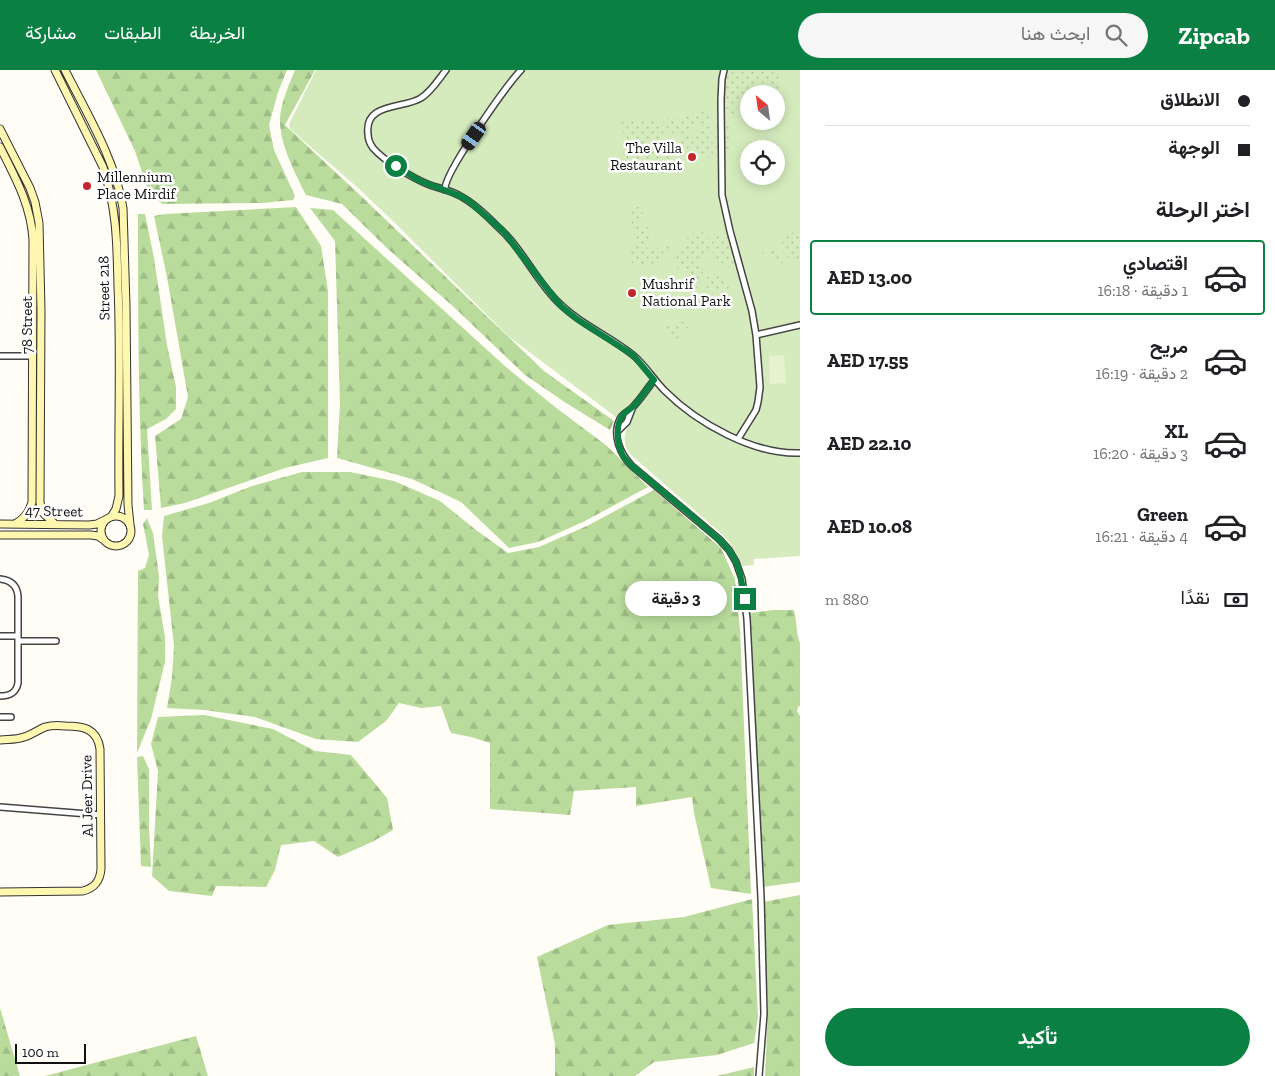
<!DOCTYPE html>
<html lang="ar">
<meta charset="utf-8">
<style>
body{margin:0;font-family:"Zilla Slab",Vazirmatn,serif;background:#f6f6f6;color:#202124;direction:rtl;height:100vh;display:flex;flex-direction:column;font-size:19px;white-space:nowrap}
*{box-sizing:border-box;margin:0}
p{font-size:16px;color:#757577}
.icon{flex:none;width:28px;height:28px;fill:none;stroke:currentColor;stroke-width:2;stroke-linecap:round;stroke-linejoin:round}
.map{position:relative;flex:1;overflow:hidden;direction:ltr}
.sheet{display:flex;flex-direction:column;background:#fff;width:475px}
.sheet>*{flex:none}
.hud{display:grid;align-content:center;height:110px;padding:0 25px;background:#fff}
.needle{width:32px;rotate:331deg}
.fabs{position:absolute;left:740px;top:15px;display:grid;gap:10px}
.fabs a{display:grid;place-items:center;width:45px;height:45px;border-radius:50%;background:#fff;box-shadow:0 2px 12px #0003;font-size:25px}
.scale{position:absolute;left:15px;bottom:12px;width:71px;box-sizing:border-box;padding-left:5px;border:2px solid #111;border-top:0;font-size:14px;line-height:18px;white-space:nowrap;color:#111;-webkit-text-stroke:4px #fff;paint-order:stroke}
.end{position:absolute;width:22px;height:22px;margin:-11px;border:6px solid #0b8043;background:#fff;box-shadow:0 0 0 2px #fff}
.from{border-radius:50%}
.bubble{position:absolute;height:35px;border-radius:18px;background:#fff;box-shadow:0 2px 12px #0003;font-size:16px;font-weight:700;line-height:35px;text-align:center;direction:rtl}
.car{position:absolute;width:15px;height:30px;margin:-15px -8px;border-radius:6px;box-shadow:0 0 4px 1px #0007;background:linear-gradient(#222 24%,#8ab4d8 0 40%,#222 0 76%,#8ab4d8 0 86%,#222 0)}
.hud b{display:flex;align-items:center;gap:18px;height:48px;font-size:19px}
.hud b+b{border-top:1px solid #e0e0e0}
.hud i{width:12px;height:12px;background:#202124}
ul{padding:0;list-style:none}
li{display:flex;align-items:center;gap:15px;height:75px;margin:0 10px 8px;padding:0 15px;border:2px solid transparent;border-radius:5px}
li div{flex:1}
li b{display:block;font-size:19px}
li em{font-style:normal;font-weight:700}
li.current{border-color:#0b8043}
li>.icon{width:45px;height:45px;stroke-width:1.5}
h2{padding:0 25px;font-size:22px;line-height:60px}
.pay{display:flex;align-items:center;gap:12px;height:55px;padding:0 25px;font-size:19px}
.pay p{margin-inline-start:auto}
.action{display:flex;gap:10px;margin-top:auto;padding:10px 25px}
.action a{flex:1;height:58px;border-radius:30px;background:#0b8043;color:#fff;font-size:20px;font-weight:700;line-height:58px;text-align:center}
header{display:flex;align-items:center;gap:30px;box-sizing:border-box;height:70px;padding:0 25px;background:#0b8043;color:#fff}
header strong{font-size:24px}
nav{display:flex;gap:28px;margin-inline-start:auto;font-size:18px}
.search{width:350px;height:45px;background:#f6f6f6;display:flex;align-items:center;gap:12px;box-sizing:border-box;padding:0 18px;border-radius:28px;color:#757577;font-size:19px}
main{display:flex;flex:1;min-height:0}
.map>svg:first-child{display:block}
.forest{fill:url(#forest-firs)}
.park{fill:#d5ebbd;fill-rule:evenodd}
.garden{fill:url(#garden-dots)}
.pitch{fill:#e6f2cf}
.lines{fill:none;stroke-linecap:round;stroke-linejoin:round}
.street-casing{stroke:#444;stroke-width:8}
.secondary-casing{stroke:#333;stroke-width:9}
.street{stroke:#fff;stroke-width:5}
.secondary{stroke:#fff6b0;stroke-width:7}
.route{stroke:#0b8043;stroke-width:6}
.poi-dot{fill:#c4262e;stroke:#fff;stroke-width:2}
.labels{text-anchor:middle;stroke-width:5;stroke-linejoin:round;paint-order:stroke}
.poi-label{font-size:15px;fill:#111;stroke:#fff;text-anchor:start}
.street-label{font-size:15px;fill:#111;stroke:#fff}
</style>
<header>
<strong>Zipcab</strong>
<div class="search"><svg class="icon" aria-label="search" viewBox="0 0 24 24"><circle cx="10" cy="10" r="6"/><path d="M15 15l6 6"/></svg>ابحث هنا</div>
<nav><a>الخريطة</a><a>الطبقات</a><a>مشاركة</a></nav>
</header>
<main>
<section class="sheet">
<div class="hud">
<b><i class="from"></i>الانطلاق</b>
<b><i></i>الوجهة</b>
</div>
<h2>اختر الرحلة</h2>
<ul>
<li class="current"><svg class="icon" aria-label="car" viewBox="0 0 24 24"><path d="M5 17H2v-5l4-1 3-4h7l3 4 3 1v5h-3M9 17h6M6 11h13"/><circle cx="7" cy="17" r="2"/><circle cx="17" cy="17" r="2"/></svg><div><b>اقتصادي</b><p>1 دقيقة · 16:18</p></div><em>AED 13.00</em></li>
<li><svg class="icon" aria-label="car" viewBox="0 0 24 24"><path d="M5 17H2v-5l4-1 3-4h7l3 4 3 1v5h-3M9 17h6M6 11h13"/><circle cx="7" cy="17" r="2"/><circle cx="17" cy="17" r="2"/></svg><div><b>مريح</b><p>2 دقيقة · 16:19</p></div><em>AED 17.55</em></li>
<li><svg class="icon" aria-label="car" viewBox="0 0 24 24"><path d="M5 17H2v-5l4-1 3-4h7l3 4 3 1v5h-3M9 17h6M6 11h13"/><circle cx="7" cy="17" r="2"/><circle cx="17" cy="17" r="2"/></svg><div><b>XL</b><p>3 دقيقة · 16:20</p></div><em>AED 22.10</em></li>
<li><svg class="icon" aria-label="car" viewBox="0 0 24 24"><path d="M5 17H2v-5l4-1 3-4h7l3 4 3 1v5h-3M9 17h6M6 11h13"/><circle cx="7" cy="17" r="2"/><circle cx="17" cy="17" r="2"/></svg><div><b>Green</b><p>4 دقيقة · 16:21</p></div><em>AED 10.08</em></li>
</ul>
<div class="pay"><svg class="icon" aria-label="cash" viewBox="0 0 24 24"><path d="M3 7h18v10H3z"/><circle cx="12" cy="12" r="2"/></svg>نقدًا<p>880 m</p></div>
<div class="action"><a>تأكيد</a></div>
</section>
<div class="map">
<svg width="800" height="1006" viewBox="0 0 800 1006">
<defs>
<pattern id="forest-firs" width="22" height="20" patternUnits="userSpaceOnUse" patternTransform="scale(1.25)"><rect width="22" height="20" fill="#b9dc9c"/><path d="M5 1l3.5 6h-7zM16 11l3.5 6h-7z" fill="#9ebc85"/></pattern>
<pattern id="garden-dots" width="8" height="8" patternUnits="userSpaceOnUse" patternTransform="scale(1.25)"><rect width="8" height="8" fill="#d5ebbd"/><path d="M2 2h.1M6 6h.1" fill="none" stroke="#b6c8a1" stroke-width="1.8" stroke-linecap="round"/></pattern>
</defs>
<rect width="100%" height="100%" fill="#fffdf5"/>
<!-- forest -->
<path class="forest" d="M96,0H287L278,22L269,55L274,80L295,126L293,130L262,133L163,134L150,126L135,81Z
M295,0H315L285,55L362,127L544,301L614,351L610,360L566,333L525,305L456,239L388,179L342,134L306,125C295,103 279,73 280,48C281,32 289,15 295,0Z
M296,137L321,176L328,221V388L285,398L185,433L161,438L155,366L181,349L188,327L167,207L154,146L165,144Z
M310,138L333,140L506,297L555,337L607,376L648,417L583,452L538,472L509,478L461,432L412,409L337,388L340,333L335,171Z
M138,144H145L154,188L167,275L176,317V339L166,349L147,359L152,440H144C138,341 138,243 138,144Z
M302,402H350L394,411L440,431L476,460L508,483L539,477L589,455L654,420L721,478L735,509L740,559L751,824L711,818L694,743L692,727L636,736V717L574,721L570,745L490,739V673L471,667L451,663L441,636L421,638L399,633L386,651L358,672L316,669L255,647L204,640L167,638L172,607L174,576L162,466L164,446L209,433L252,416Z
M147,448L153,463L159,506L158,526L165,567V592L151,649L137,683L138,501L145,498L149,485L143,454Z
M773,540H794C797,551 796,563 800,573V636L798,637L797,641L800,646V812L762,817L749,543Z
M204,645L273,659L315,681L351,685L387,728L393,760L372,772L338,787L314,771L281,775L275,800L266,817L216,816L212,826L169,821L152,806L158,701L151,674L158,647Z
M143,686L149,699V757L151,797L141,796L137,687Z
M800,825V1006H765L768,940L763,832Z
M752,829L758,947L754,973L717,985L654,992L635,1006H555V974L537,887L608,855L684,847Z
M0,938L20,1006H0Z
M196,966L208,1006H45Z
M754,997V1006H717Z"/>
<!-- park -->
<path class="park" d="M316,0H800V486L754,489V495L742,496L732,476L723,465L631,385C623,375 623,367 628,356L508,266L394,152L357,117L290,59L289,54ZM749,24H776V51H749ZM749,79H776V106H749Z"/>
<!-- garden -->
<path class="garden" d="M727,0H780L778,42H776V24H767V13L755,12L754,20H750V21L754,22V24H749V31L736,30L735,34L725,32C723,22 724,11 727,0Z
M704,37H706L707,40L710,41L712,48C706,52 700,55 693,58C679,66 672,68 663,52L664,48H678L703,40Z
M726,37L749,39V47L727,46L724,43V38Z
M657,50C662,66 677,76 677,94L673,101L660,106H655L645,103L626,90L623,86L624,68L621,52Z
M728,50H730L729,81L732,82V87H726L724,85V53Z
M715,52L718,53L719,55L718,87L717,86L715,87L714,53Z
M712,54L713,88L709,89L706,83L699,86L695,79L686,83L680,70Z
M639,136L644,145L643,150L641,152L642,155L650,158L647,161L649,167L646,175L648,179L654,180L668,172L669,175V179L663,183L662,191L653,198L634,194L629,190L630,185L637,163L629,149C630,143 633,138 639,136Z
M702,162C712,169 714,186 700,190L691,184L678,183V180L691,163Z
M795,162H800V166L796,172L798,176L800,178V193C795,191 788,189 785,185C777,175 785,164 795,162Z
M728,163L736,192L733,193V197L738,196V200L736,201L733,199L730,202C726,188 725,195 715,194C711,188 713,184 713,178C713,173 711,170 709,166L724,165Z
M779,178L783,194L777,196C774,189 770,186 762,187L761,183Z
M676,185C681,185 687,185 692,187C702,192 708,209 698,217C694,220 687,221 683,222L681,221L683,216L681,211L684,209L685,204L683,201L678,200L676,191Z
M716,203L725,206L727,209V212L721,219L712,221L706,217L705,211L708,206Z
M729,215L733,227L731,236L724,240L716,239L712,234L708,222C717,225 724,222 729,215Z
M680,251L683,252L688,258L681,262L678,269H673L664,263L663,261L668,255L671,256L673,254H676Z"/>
<!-- pitch -->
<path class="pitch" d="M784,285L786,313L770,314L769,286Z"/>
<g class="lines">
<defs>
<path id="street" d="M446,0C439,9 431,22 421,28C404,39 364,32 368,64C368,69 370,74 373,78C384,91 414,109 430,115C441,119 453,121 462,127C475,134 487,146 497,156C521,177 534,207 556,230C579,254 608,265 633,285C645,295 654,310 665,321C697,353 754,385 800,383
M724,0L722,9L721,30L722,125L730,161L752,241L756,265L760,317L758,332L756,340L738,369
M445,120C443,104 507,15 521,0
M756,265L800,255
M0,286H33
M654,310C647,319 640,330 632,338C628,342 623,343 620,349C612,365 620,384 632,396L719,469L729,480L736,492L742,509L747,549L761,827L764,944L759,1006
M618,361L627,352L632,339
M0,509C11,510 17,516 18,526V613C16,623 10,626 0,626
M0,566H18
M18,571H56
M0,647H11
M0,737L101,745"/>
<path id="secondary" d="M55,0L103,97C117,139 117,174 118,217C121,287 118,356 119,426L116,439L111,447
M65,0C87,44 115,89 123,138L126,236L128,435L130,454
M0,59L30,118L35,132L39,153L41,240L40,433L43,443L55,454
M0,77C15,107 31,135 33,170L32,432C29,443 24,449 15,454
M101 461a15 15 0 1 1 30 0a15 15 0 1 1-30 0Z
M0,454L89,455L97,454L107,449
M0,465H91L98,466L104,470
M0,670C8,669 16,670 24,667C31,665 38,660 45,657C52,655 58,655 65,656C83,656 97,658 100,679L101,799C100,811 95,818 83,821L0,822"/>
</defs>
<!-- street casing -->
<use href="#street" class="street-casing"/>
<!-- secondary casing -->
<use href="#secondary" class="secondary-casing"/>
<!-- street -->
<use href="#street" class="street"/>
<!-- secondary -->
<use href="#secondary" class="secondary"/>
</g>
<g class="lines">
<!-- route -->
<path class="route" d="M396,96L420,111L458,125L469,131L504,162L548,220L561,236L577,249L633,285L654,310C648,318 641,327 635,335C631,339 626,341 623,345C615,355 617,373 622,384C624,388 628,392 632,396L690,444L724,474L733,486L739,499L745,529"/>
</g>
<!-- markers -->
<g class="poi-dot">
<circle cx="692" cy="87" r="5"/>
<circle cx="87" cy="116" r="5"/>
<circle cx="632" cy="223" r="5"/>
</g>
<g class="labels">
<!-- poi labels -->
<g class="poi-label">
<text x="682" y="83" text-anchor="end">The Villa<tspan x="682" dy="17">Restaurant</tspan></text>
<text x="97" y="112">Millennium<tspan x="97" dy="17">Place Mirdif</tspan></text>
<text x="642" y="219">Mushrif<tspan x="642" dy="17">National Park</tspan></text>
</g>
<!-- street labels -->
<g class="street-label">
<text transform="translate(104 218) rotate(-91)" y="5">Street 218</text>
<text transform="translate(27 255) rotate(-90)" y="5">78 Street</text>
<text transform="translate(54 441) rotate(1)" y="5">47 Street</text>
<text transform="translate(87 726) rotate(-91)" y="5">Al Jeer Drive</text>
</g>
</g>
</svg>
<div class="fabs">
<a><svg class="needle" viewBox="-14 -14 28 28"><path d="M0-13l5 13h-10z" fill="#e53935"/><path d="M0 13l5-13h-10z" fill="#757577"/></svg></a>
<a><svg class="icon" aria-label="locate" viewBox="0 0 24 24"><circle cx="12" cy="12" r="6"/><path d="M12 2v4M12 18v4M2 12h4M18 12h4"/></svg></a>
</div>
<div class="scale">100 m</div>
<i class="end from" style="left:396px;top:96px"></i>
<i class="end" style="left:745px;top:529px"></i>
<div class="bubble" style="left:625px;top:511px;width:102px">3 دقيقة</div>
<i class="car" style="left:474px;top:66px;rotate:215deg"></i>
</div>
</main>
